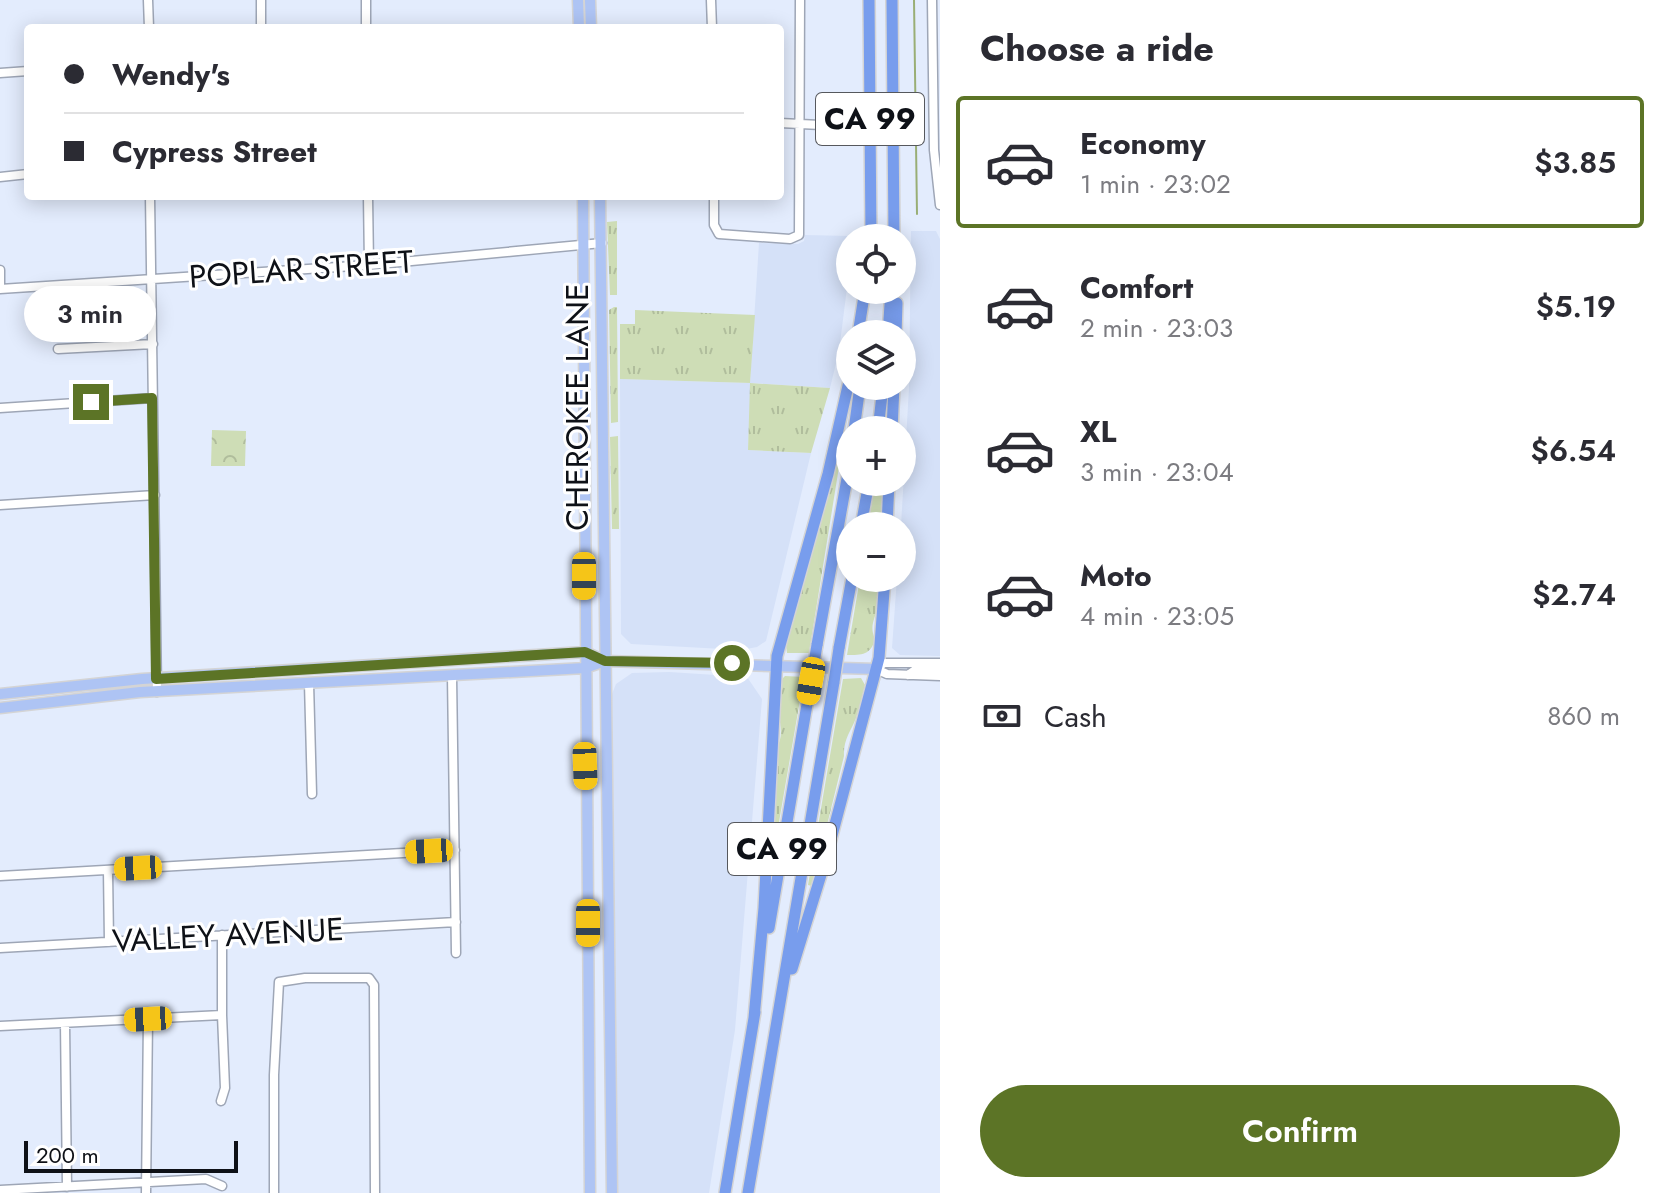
<!DOCTYPE html>
<meta charset="utf-8">
<style>
body{margin:0;font-family:Jost,sans-serif;background:#f7f7f7;color:#2b2b33;height:100vh;display:flex;flex-direction:column;font-size:30px;white-space:nowrap}
*{box-sizing:border-box;margin:0}
p{font-size:26px;color:#7c7c81}
.icon{flex:none;width:44px;height:44px;fill:none;stroke:currentColor;stroke-width:2;stroke-linecap:round;stroke-linejoin:round}
.map{position:relative;flex:1;overflow:hidden}
.sheet{display:flex;flex-direction:column;background:#fff;width:720px}
.sheet>*{flex:none}
.banner{position:absolute;left:24px;top:24px;width:760px;height:176px;border-radius:8px;box-shadow:0 4px 20px #0003;display:grid;align-content:center;height:176px;padding:0 40px;background:#fff}
.controls{position:absolute;left:836px;top:224px;display:grid;gap:16px}
.controls a{display:grid;place-items:center;width:80px;height:80px;border-radius:50%;background:#fff;box-shadow:0 4px 20px #0003;font-size:40px}
.scale{position:absolute;left:24px;bottom:20px;width:214px;box-sizing:border-box;padding-left:8px;border:4px solid #0e1117;border-top:0;font-size:22px;line-height:28px;white-space:nowrap;color:#0e1117;-webkit-text-stroke:6px #fff;paint-order:stroke}
.end{position:absolute;width:36px;height:36px;margin:-18px;border:10px solid #5c7426;background:#fff;box-shadow:0 0 0 4px #fff}
.from{border-radius:50%}
.bubble{position:absolute;height:56px;border-radius:28px;background:#fff;box-shadow:0 4px 20px #0003;font-size:26px;font-weight:600;line-height:56px;text-align:center}
.car{position:absolute;width:24px;height:48px;margin:-24px -12px;border-radius:10px;box-shadow:0 0 6px 2px #0007;background:linear-gradient(#f5c518 24%,#345 0 40%,#f5c518 0 76%,#345 0 86%,#f5c518 0)}
.banner b{display:flex;align-items:center;gap:28px;height:76px;font-size:30px}
.banner b+b{border-top:2px solid #e1e1e2}
.banner i{width:20px;height:20px;background:#2b2b33}
ul{padding:0;list-style:none}
li{display:flex;align-items:center;gap:24px;height:132px;margin:0 16px 12px;padding:0 24px;border:4px solid transparent;border-radius:8px}
li div{flex:1}
li b{display:block;font-size:30px}
li em{font-style:normal;font-weight:600}
li.current{border-color:#5c7426}
li>.icon{width:72px;height:72px;stroke-width:1.5}
h2{padding:0 40px;font-size:36px;line-height:96px}
.pay{display:flex;align-items:center;gap:20px;height:88px;padding:0 40px;font-size:30px}
.pay p{margin-inline-start:auto}
.action{display:flex;gap:16px;margin-top:auto;padding:16px 40px}
.action a{flex:1;height:92px;border-radius:48px;background:#5c7426;color:#fff;font-size:32px;font-weight:600;line-height:92px;text-align:center}
main{display:flex;flex:1;min-height:0}
.map>svg:first-child{display:block}
.built{fill:#d5e1f8}
.grass{fill:url(#grass-tufts)}
.park{fill:url(#park-crowns)}
.lines{fill:none;stroke-linecap:round;stroke-linejoin:round}
.stream{stroke:#99ae75;stroke-width:2}
.minor-casing{stroke:#9ea6b6;stroke-width:11}
.major-casing{stroke:#d4d4d5;stroke-width:13}
.highway-casing{stroke:#d4d4d5;stroke-width:14}
.minor{stroke:#fff;stroke-width:8}
.major{stroke:#aec4f4;stroke-width:10}
.highway{stroke:#789ded;stroke-width:11}
.highway-bridge-casing{stroke:#d4d4d5;stroke-width:14;stroke-linecap:butt}
.highway-bridge{stroke:#789ded;stroke-width:11}
.route{stroke:#5c7426;stroke-width:10}
.labels{text-anchor:middle;stroke-width:6;stroke-linejoin:round;paint-order:stroke}
.shield{fill:#fff;stroke:#56585d;stroke-width:2}
.shield-label{font-size:30px;font-weight:bold;fill:#0e1117}
.street-label{font-size:32px;fill:#0e1117;stroke:#fff}
</style>
<main>
<div class="map">
<svg width="940" height="1193" viewBox="0 0 940 1193">
<defs>
<pattern id="grass-tufts" width="24" height="20" patternUnits="userSpaceOnUse" patternTransform="scale(2)"><rect width="24" height="20" fill="#ceddb6"/><path d="M3 7l-1-3M5 7V3M7 7l1-3M15 17l-1-3M17 17v-4M19 17l1-3" fill="none" stroke="#b0bd9c"/></pattern>
<pattern id="park-crowns" width="20" height="18" patternUnits="userSpaceOnUse" patternTransform="scale(2)"><rect width="20" height="18" fill="#ceddb6"/><path d="M2 6a3 3 0 1 1 6 0M12 15a3 3 0 1 1 6 0" fill="none" stroke="#b0bd9c"/></pattern>
</defs>
<rect width="100%" height="100%" fill="#e3ecfd"/>
<!-- built -->
<path class="built" d="M911,231H936L940,239V656L900,655L892,648L897,578H902L901,526L909,388Z
M805,235L850,236L849,272L839,351L830,388L751,383L748,450L811,453L766,641L757,647L741,650L631,644L621,634L620,379L750,383L759,243L798,244L804,241Z
M669,672L747,677L762,699L735,1030L709,1193H618L612,694L616,684L632,673Z"/>
<!-- grass -->
<path class="grass" d="M617,221V295H610L607,222Z
M614,307H617L618,422L611,423L609,310Z
M635,310L755,315L750,383L830,388L811,453L748,450L750,383L620,379V324H635Z
M618,436L619,529H612L610,437Z
M838,441L843,442L809,653H787L786,646L790,628Z
M875,482H884L882,526H868Z
M860,578H879C879,587 880,598 878,606C875,619 869,626 875,639C871,655 862,655 847,655Z
M785,676L804,677L774,851H769L776,749C783,738 781,728 779,716C776,706 780,691 780,681Z
M861,678L865,685C862,696 860,707 856,718C851,731 843,740 844,756L812,886L808,885L843,679Z"/>
<!-- park -->
<path class="park" d="M212,430L246,431L245,466H211Z"/>
<g class="lines">
<!-- stream -->
<path class="stream" d="M914,0L917,214"/>
<defs>
<path id="minor" d="M148,0L149,28
M261,0V28
M366,0V28
M711,0L712,28
M932,0L934,150L940,205
M0,73L28,71
M780,123L841,126
M0,177L28,174
M150,196L157,692
M368,196L369,265
M714,196V225L719,234L790,239L799,235L800,0
M0,270V289
M0,289L369,265L602,243
M58,349L153,344
M0,408L152,398
M0,505L155,495
M876,669L887,674L940,676
M877,669L884,663H940
M908,675L915,670H940
M452,676L456,953
M309,683L312,794
M108,870L109,942
M0,876L455,850
M0,948L456,922
M65,1023L67,1187
M0,1026L222,1015
M221,1101L225,1088L222,1015V935
M0,1190L206,1179L222,1186
M146,1193L148,1019
M274,1193V1075L279,982L305,978H369L374,985L375,1193"/>
<path id="major" d="M578,0L579,28
M590,0L591,28
M583,196L590,1193
M600,196L612,1193
M0,694L142,679L585,652L605,661
M0,708L140,692L585,668L605,661L876,669"/>
<path id="highway" d="M869,0L871,238
M892,0L894,238
M858,334L865,290
M888,334L891,290
M896,334L897,303
M854,430L860,386
M878,430L883,386
M892,430L894,386
M861,526L869,482
M887,526L889,482
M817,645L850,462
M839,648L852,578
M769,928L811,681
M792,969L825,862L879,658L885,578
M754,1018L764,908L777,656L828,474L850,377
M725,1193L755,1012
M748,1193L834,682"/>
</defs>
<!-- minor casing -->
<use href="#minor" class="minor-casing"/>
<!-- major casing -->
<use href="#major" class="major-casing"/>
<!-- highway casing -->
<use href="#highway" class="highway-casing"/>
<!-- minor -->
<use href="#minor" class="minor"/>
<!-- major -->
<use href="#major" class="major"/>
<!-- highway -->
<use href="#highway" class="highway"/>
<defs>
<path id="highway-bridge" d="M811,681L817,645
M834,682L839,648"/>
</defs>
<!-- highway-bridge casing -->
<use href="#highway-bridge" class="highway-bridge-casing"/>
<!-- highway-bridge -->
<use href="#highway-bridge" class="highway-bridge"/>
</g>
<g class="lines">
<!-- route -->
<path class="route" d="M91,402L152,398L156,679L585,652L605,661L732,663"/>
</g>
<g class="labels">
<!-- shield labels -->
<g class="shield">
<rect x="816" y="93" width="108" height="52" rx="6"/>
<rect x="728" y="823" width="108" height="52" rx="6"/>
</g>
<g class="shield-label">
<text x="870" y="129">CA 99</text>
<text x="782" y="859">CA 99</text>
</g>
<!-- street labels -->
<g class="street-label">
<text transform="translate(301 269) rotate(-4)" y="11">POPLAR STREET</text>
<text transform="translate(577 407) rotate(-90)" y="11">CHEROKEE LANE</text>
<text transform="translate(228 935) rotate(-3)" y="11">VALLEY AVENUE</text>
</g>
</g>
</svg>
<div class="controls">
<a><svg class="icon" aria-label="locate" viewBox="0 0 24 24"><circle cx="12" cy="12" r="6"/><path d="M12 2v4M12 18v4M2 12h4M18 12h4"/></svg></a>
<a><svg class="icon" aria-label="layers" viewBox="0 0 24 24"><path d="M12 4l9 5-9 5-9-5zM3 14l9 5 9-5"/></svg></a>
<a>+</a>
<a>−</a>
</div>
<div class="scale">200 m</div>
<i class="end from" style="left:732px;top:663px"></i>
<i class="end" style="left:91px;top:402px"></i>
<div class="bubble" style="left:24px;top:286px;width:132px">3 min</div>
<i class="car" style="left:584px;top:576px;rotate:180deg"></i>
<i class="car" style="left:811px;top:681px;rotate:190deg"></i>
<i class="car" style="left:585px;top:766px;rotate:178deg"></i>
<i class="car" style="left:429px;top:851px;rotate:267deg"></i>
<i class="car" style="left:138px;top:868px;rotate:267deg"></i>
<i class="car" style="left:588px;top:923px;rotate:180deg"></i>
<i class="car" style="left:148px;top:1019px;rotate:267deg"></i>
<div class="banner">
<b><i class="from"></i>Wendy's</b>
<b><i></i>Cypress Street</b>
</div>
</div>
<section class="sheet">
<h2>Choose a ride</h2>
<ul>
<li class="current"><svg class="icon" aria-label="car" viewBox="0 0 24 24"><path d="M5 17H2v-5l4-1 3-4h7l3 4 3 1v5h-3M9 17h6M6 11h13"/><circle cx="7" cy="17" r="2"/><circle cx="17" cy="17" r="2"/></svg><div><b>Economy</b><p>1 min · 23:02</p></div><em>$3.85</em></li>
<li><svg class="icon" aria-label="car" viewBox="0 0 24 24"><path d="M5 17H2v-5l4-1 3-4h7l3 4 3 1v5h-3M9 17h6M6 11h13"/><circle cx="7" cy="17" r="2"/><circle cx="17" cy="17" r="2"/></svg><div><b>Comfort</b><p>2 min · 23:03</p></div><em>$5.19</em></li>
<li><svg class="icon" aria-label="car" viewBox="0 0 24 24"><path d="M5 17H2v-5l4-1 3-4h7l3 4 3 1v5h-3M9 17h6M6 11h13"/><circle cx="7" cy="17" r="2"/><circle cx="17" cy="17" r="2"/></svg><div><b>XL</b><p>3 min · 23:04</p></div><em>$6.54</em></li>
<li><svg class="icon" aria-label="car" viewBox="0 0 24 24"><path d="M5 17H2v-5l4-1 3-4h7l3 4 3 1v5h-3M9 17h6M6 11h13"/><circle cx="7" cy="17" r="2"/><circle cx="17" cy="17" r="2"/></svg><div><b>Moto</b><p>4 min · 23:05</p></div><em>$2.74</em></li>
</ul>
<div class="pay"><svg class="icon" aria-label="cash" viewBox="0 0 24 24"><path d="M3 7h18v10H3z"/><circle cx="12" cy="12" r="2"/></svg>Cash<p>860 m</p></div>
<div class="action"><a>Confirm</a></div>
</section>
</main>
